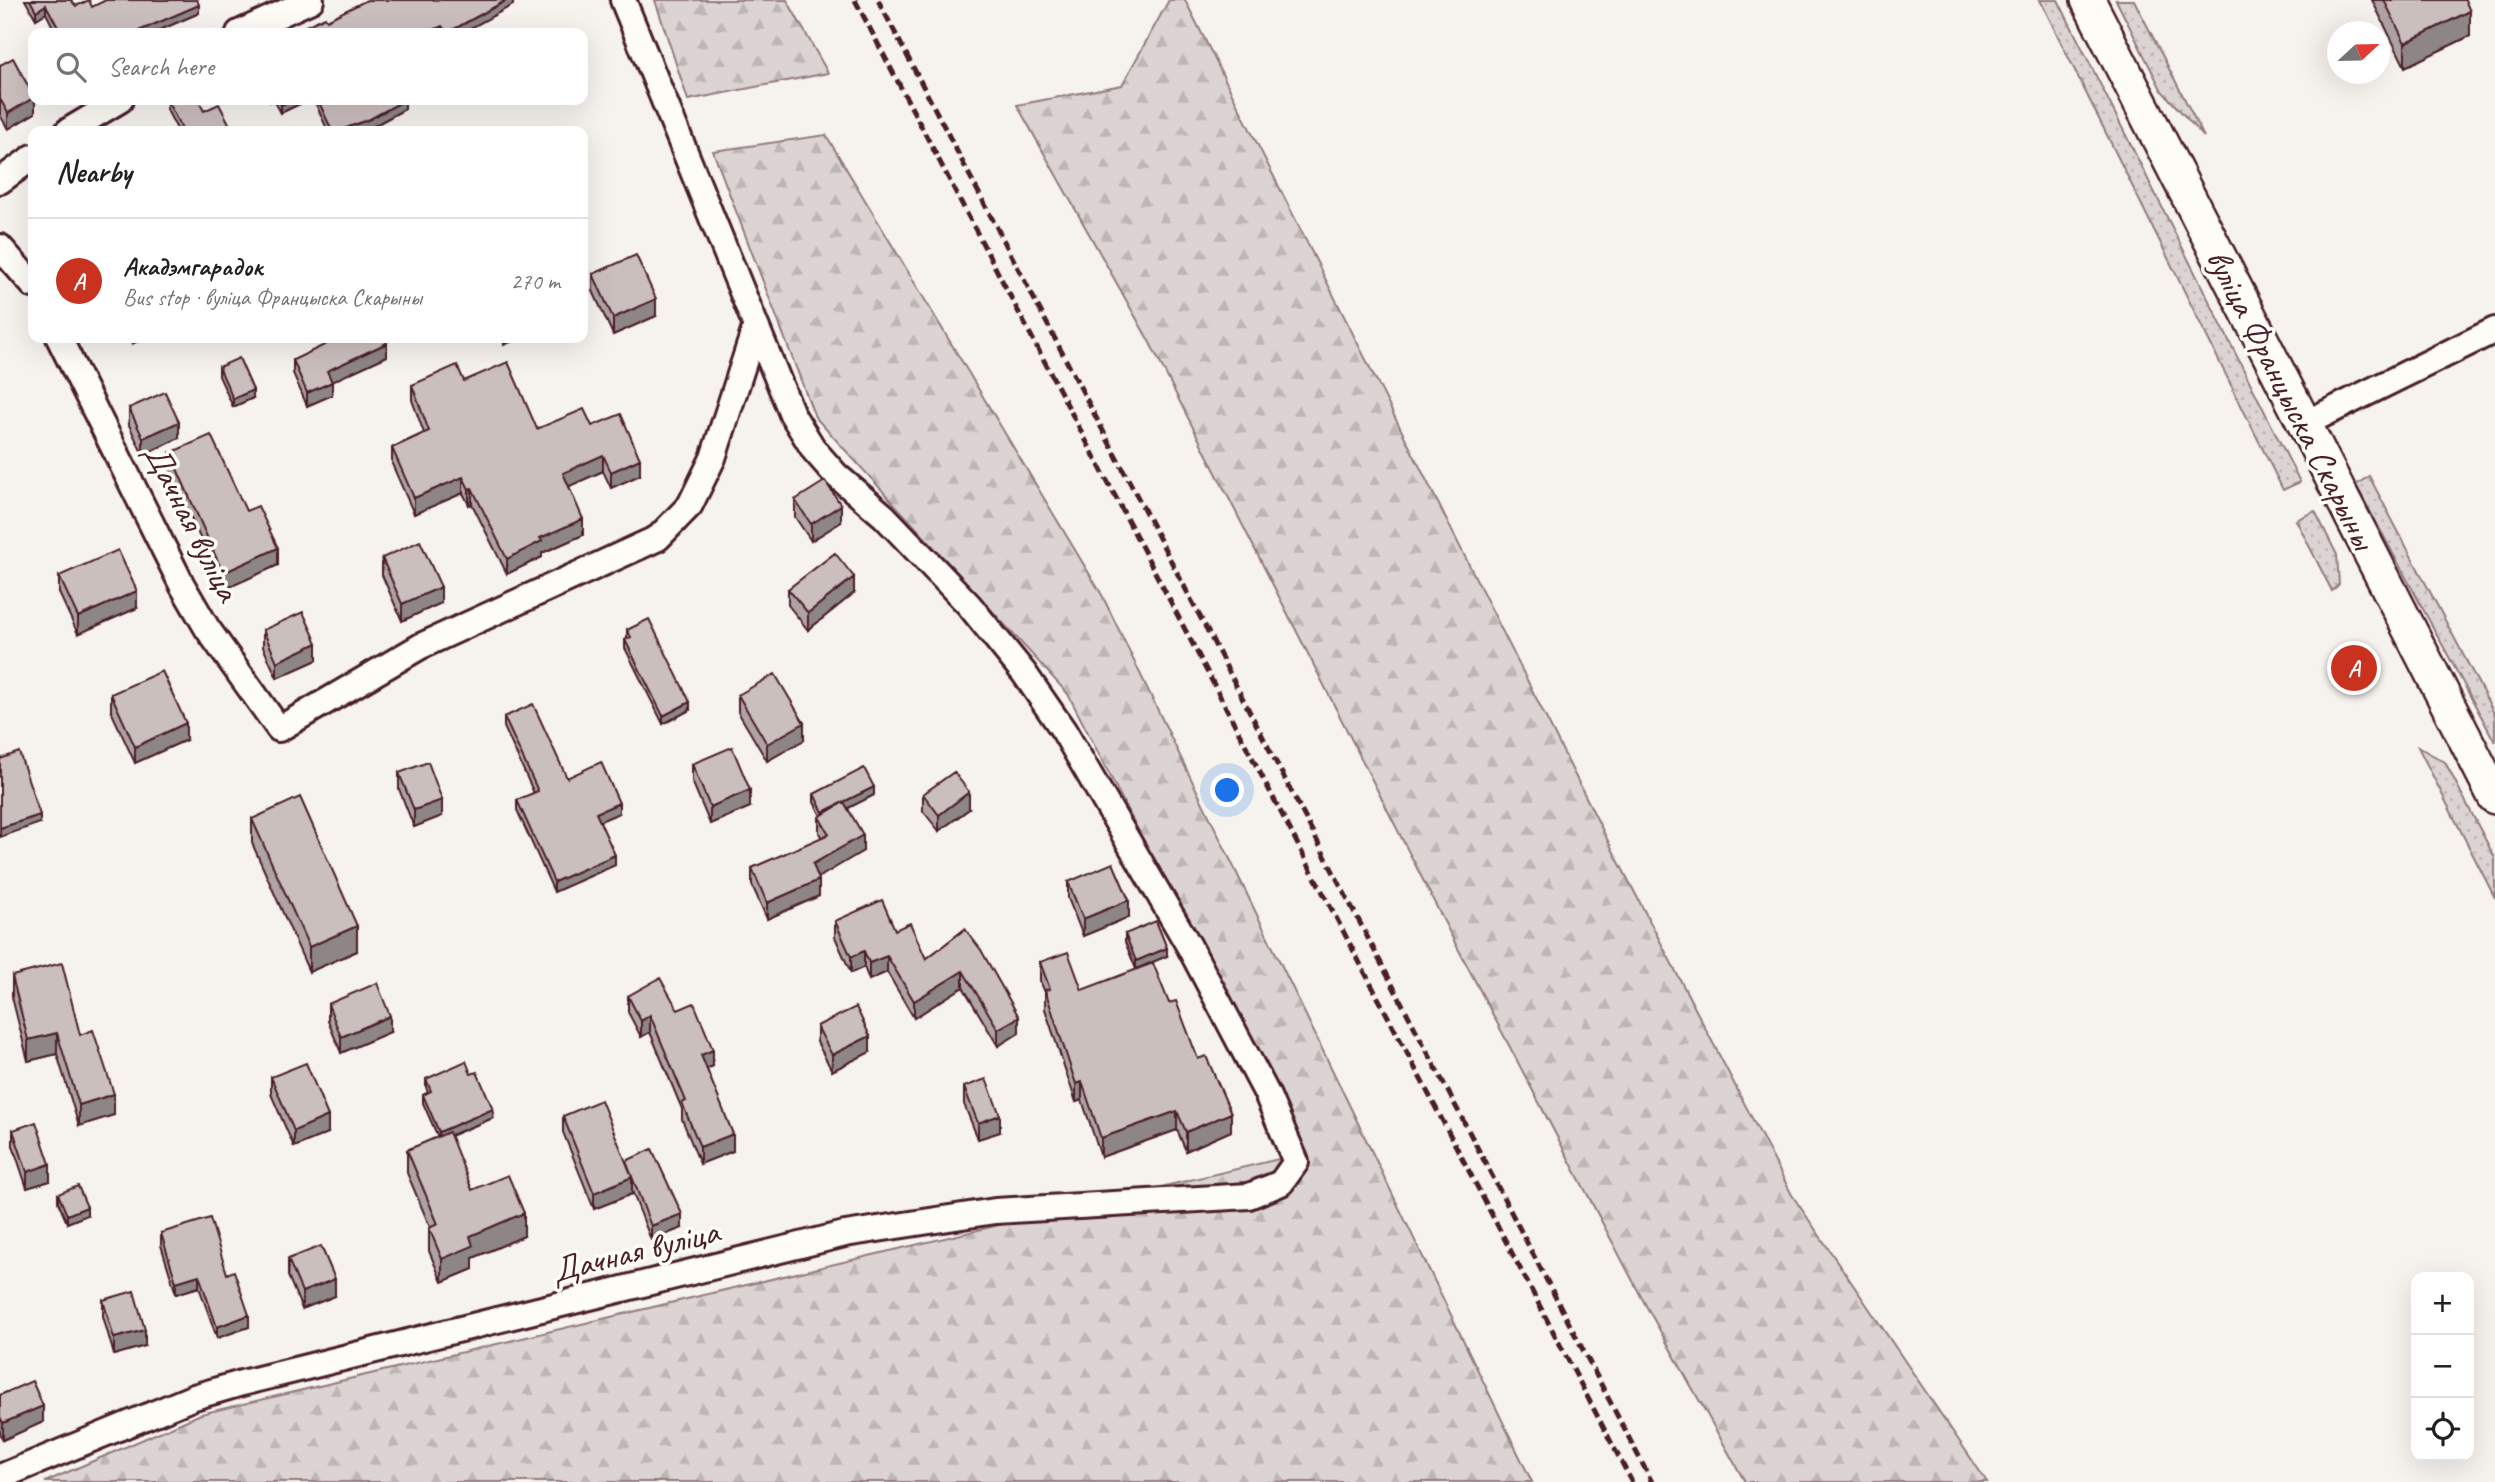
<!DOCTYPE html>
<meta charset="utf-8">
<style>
body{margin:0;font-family:Caveat,sans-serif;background:#f2f2f2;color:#202124}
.controls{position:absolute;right:21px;bottom:21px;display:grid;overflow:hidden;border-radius:14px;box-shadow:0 7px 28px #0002}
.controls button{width:63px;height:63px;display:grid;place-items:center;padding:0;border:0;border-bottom:2px solid #e0e0e0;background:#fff;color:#202124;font:35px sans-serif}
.compass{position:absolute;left:2327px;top:21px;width:63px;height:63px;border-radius:50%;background:#fff;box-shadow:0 7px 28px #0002;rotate:68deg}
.you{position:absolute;left:1228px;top:791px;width:24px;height:24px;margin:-18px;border:5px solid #fff;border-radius:50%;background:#1a73e8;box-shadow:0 0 0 10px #1a73e833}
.badge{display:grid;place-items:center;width:46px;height:46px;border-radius:50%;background:#c8321e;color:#fff;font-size:23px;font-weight:700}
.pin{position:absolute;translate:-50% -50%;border:4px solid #fff;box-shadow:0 2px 7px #0006}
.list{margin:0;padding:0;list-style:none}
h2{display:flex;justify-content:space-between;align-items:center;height:91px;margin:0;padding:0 28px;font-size:30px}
h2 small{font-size:23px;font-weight:400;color:#757577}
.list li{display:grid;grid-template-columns:46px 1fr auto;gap:21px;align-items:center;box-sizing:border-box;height:126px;padding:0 28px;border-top:2px solid #e0e0e0}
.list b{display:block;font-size:26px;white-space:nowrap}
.list p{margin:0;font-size:23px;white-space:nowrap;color:#757577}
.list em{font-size:23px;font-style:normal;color:#757577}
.icon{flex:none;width:38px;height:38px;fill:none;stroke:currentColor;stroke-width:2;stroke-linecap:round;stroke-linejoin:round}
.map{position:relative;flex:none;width:2495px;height:1482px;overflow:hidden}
.search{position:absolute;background:#fff;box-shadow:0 7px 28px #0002;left:28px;top:28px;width:560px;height:77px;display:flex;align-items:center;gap:18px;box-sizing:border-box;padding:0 24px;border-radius:14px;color:#757577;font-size:26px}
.panel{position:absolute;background:#fff;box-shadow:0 7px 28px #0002;left:28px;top:126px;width:560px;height:217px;border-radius:14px}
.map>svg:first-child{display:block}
</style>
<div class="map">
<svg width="2495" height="1482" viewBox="0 0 2495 1482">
<defs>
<pattern id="green-dots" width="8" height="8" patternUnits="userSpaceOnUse" patternTransform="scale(1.75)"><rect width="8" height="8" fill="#dcd4d2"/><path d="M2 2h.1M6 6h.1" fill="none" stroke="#beb6b4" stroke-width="1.8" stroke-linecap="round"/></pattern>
<pattern id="forest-firs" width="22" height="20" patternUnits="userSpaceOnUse" patternTransform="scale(1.75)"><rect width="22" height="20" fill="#dcd4d2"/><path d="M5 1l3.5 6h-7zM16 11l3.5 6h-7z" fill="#beb6b4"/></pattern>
</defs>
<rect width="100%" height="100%" fill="#f6f3ef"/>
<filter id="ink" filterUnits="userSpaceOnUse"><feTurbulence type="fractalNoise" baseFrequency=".0143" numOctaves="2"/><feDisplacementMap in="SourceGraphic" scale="14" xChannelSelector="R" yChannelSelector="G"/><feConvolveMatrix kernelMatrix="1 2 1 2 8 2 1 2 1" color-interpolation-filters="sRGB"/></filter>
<g filter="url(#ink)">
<path fill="url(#green-dots)" stroke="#937a7e" stroke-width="2" d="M 2040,0 L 2058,0 L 2300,482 L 2283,490 Z
M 2116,0 L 2134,0 L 2204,137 L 2162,91 Z
M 2369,476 L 2495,715 L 2495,742 L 2356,485 Z
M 2315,511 L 2337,555 L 2339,584 L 2332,591 L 2296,520 Z
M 2418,747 L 2445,762 L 2495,858 L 2495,898 Z"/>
<path fill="url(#forest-firs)" stroke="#937a7e" stroke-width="2" d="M 655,0 L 787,0 L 828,73 L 688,100 Z
M 1169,0 L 1185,0 L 1608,841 L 1792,1195 L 1987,1482 L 1745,1482 L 1644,1302 L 1453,939 L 1149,341 L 1017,105 L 1122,85 Z
M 826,135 L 1102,595 L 1532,1482 L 45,1482 L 201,1414 L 1304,1153 L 1068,694 L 815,417 L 713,151 Z"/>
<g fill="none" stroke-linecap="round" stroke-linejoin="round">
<defs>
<path id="street" d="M 239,33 L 311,0
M 68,131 L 120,100
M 0,181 L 33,157
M 0,247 L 33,285
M 59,338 L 182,585 L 207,628 L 279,729 L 421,646 L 658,538 L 690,505 L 713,458 L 755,328
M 2304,424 L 2495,330
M 0,1477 L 194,1397 L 242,1383 L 845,1234 L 995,1211 L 1249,1196 L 1281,1183 L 1296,1162 L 1267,1094 L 1189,946 L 1064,731 L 1024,673 L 969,605 L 884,516 L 836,475 L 814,450 L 792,414 L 623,0"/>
<path id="secondary" d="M 2088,0 L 2495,797"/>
</defs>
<use href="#street" stroke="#4a1f2b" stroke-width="30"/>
<use href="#secondary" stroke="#4a1f2b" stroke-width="38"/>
<use href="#street" stroke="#fdfcf7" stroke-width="24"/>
<use href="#secondary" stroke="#fdfcf7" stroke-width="33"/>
<path stroke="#4a1f2b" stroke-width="5" stroke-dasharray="10 5" stroke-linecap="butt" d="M 855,0 L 1632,1482
M 878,0 L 1652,1482"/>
</g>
<path fill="#afa4a3" stroke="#4a1f2b" stroke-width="2" d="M 25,0 L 71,0 L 76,6 L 199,13 L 153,33 L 56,33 L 46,13 L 36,19 Z
M 2372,0 L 2465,0 L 2470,36 L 2405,67 Z
M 0,65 L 35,100 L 35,113 L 8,129 L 0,115 Z
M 269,100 L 308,100 L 281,113 L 274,100 L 270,102 Z
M 314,100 L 404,100 L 405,109 L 370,128 L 360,131 L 328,131 Z
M 167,101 L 204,111 L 233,131 L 178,131 L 167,110 Z
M 593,274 L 656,316 L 613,335 L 593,291 Z
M 387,356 L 332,381 L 332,395 L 307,406 L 293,373 L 293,360 Z
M 219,367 L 253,398 L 233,407 L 219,376 Z
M 464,381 L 537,429 L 592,426 L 640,475 L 611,488 L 603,471 L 569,486 L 583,535 L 542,553 L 542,557 L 507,574 L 472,504 L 469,505 L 463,493 L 414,514 L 392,464 L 392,448 L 424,433 L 412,400 L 412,385 Z
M 129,408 L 179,438 L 143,455 L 129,425 Z
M 170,453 L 246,511 L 278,565 L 223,590 L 170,470 Z
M 795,500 L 841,522 L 811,541 L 795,517 Z
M 382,558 L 441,603 L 402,621 L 382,575 Z
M 59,576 L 137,608 L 78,634 L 59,593 Z
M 788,589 L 854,593 L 808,630 L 788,605 Z
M 263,630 L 317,660 L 277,678 L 263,647 Z
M 627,630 L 690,710 L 663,724 L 625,648 L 625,640 L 627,639 Z
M 111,694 L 186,740 L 135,763 L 111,711 Z
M 738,695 L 804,740 L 767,761 L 738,712 Z
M 504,717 L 567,778 L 619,813 L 599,821 L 615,865 L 554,892 L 517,810 L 517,800 L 534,793 L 504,727 Z
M 692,764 L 750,807 L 710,824 L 692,781 Z
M 399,773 L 442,816 L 414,827 L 399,789 Z
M 814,794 L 874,795 L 848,808 L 863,851 L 818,877 L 819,896 L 767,919 L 752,885 L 752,868 L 822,838 L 819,833 L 819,817 L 821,816 L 814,802 Z
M 923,794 L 969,809 L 939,831 L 923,811 Z
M 252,819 L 357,951 L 309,972 L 252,843 Z
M 1068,882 L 1129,917 L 1083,936 L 1068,898 Z
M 835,921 L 895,930 L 926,959 L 965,929 L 1019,1033 L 998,1046 L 963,987 L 914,1018 L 887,972 L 869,980 L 864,967 L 851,973 L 835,937 Z
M 1125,934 L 1167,956 L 1136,969 L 1125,942 Z
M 1040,962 L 1082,990 L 1169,1003 L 1198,1059 L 1231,1131 L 1186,1151 L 1177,1130 L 1101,1157 L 1082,1100 L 1076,1102 L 1045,1009 L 1045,992 L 1040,981 Z
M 12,976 L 80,1035 L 114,1115 L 79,1126 L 57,1054 L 28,1061 L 12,997 Z
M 628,996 L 678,1010 L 713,1066 L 707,1069 L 733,1151 L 700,1164 L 682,1119 L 682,1109 L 650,1032 L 641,1037 L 628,1012 Z
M 328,1004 L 390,1032 L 341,1053 L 328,1021 Z
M 817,1026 L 870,1052 L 832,1071 L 817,1042 Z
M 471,1074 L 493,1118 L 450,1136 L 472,1190 L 524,1236 L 473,1258 L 473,1269 L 442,1282 L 429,1251 L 429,1228 L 430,1227 L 407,1173 L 407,1150 L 438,1137 L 423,1103 L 423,1095 L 428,1093 L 426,1087 L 426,1079 Z
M 271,1077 L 328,1133 L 294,1147 L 271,1094 Z
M 964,1087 L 1000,1132 L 978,1139 L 964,1104 Z
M 563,1116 L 626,1162 L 682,1228 L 651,1240 L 632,1191 L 632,1194 L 594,1209 L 563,1132 Z
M 13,1130 L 50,1181 L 27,1188 L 13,1146 Z
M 58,1194 L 87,1215 L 67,1223 L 58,1202 Z
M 161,1233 L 227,1274 L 249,1327 L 217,1338 L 199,1287 L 176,1294 L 161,1245 Z
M 288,1259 L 335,1296 L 302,1309 L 288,1276 Z
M 103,1300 L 145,1346 L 114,1355 L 103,1316 Z
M 0,1395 L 43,1422 L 3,1440 L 0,1434 Z"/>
<path fill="#8e8685" stroke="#4a1f2b" stroke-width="2" d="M 507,0 L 513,0 L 513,5 L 462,33 L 447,33 Z
M 46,5 L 46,13 L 36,19 L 36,11 Z
M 199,5 L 199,13 L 153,33 L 134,33 Z
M 2470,11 L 2470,36 L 2405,67 L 2405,43 Z
M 442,26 L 442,33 L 427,33 Z
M 33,98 L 33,100 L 35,100 L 35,113 L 8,129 L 8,113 Z
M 291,100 L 308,100 L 281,113 L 281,105 Z
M 405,100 L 405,109 L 370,128 L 360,131 L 338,131 Z
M 656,299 L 656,316 L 613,335 L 613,318 Z
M 132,338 L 145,338 L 132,344 Z
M 504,338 L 520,338 L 504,345 Z
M 387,343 L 387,356 L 327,384 L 327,371 Z
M 332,382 L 332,395 L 307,406 L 307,393 Z
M 253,390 L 253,398 L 233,407 L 233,399 Z
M 179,422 L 179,438 L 143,455 L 143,438 Z
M 603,455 L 603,471 L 563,489 L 563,473 Z
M 640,459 L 640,475 L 611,488 L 611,472 Z
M 463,477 L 463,493 L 414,514 L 414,498 Z
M 472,488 L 472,504 L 469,505 L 469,489 Z
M 841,505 L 841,522 L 811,541 L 811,524 Z
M 583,519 L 583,535 L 542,553 L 542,557 L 507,574 L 507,559 L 540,538 Z
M 278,548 L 278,565 L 223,590 L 223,573 Z
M 854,577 L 854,593 L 808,630 L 808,613 Z
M 441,587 L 441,603 L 402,621 L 402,604 Z
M 137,591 L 137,608 L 78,634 L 78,617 Z
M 317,643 L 317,660 L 277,678 L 277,662 Z
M 690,702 L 690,710 L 663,724 L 663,716 Z
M 186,723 L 186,740 L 135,763 L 135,747 Z
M 804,723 L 804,740 L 767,761 L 767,744 Z
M 874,787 L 874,795 L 823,821 L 823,812 Z
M 750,790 L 750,807 L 710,824 L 710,807 Z
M 969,792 L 969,809 L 939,831 L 939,815 Z
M 442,800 L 442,816 L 414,827 L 414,810 Z
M 619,803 L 619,813 L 596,823 L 596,813 Z
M 40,815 L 40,823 L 0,837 L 0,828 Z
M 863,835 L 863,851 L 813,881 L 813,864 Z
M 615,855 L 615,865 L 554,892 L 554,882 Z
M 819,880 L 819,896 L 767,919 L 767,903 Z
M 1129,900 L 1129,917 L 1083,936 L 1083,919 Z
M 357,926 L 357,951 L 309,972 L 309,947 Z
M 1167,948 L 1167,956 L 1136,969 L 1136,961 Z
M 864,951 L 864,967 L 851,973 L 851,957 Z
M 887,956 L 887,972 L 869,980 L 869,963 Z
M 963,971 L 963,987 L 914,1018 L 914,1001 Z
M 650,1015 L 650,1032 L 641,1037 L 641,1021 Z
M 390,1016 L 390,1032 L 341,1053 L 341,1037 Z
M 1019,1017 L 1019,1033 L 998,1046 L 998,1029 Z
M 57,1033 L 57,1054 L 28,1061 L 28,1040 Z
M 870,1036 L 870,1052 L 832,1071 L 832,1055 Z
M 713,1050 L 713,1066 L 701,1071 L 701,1055 Z
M 1082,1082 L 1082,1100 L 1076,1102 L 1076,1084 Z
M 114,1094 L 114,1115 L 79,1126 L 79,1105 Z
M 493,1109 L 493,1118 L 439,1140 L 439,1132 Z
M 1177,1111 L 1177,1130 L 1101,1157 L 1101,1138 Z
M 1231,1113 L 1231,1131 L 1186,1151 L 1186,1132 Z
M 1000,1115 L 1000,1132 L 978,1139 L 978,1123 Z
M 328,1116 L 328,1133 L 294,1147 L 294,1131 Z
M 733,1134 L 733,1151 L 700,1164 L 700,1147 Z
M 50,1164 L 50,1181 L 27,1188 L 27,1172 Z
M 632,1177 L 632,1194 L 594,1209 L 594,1193 Z
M 87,1207 L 87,1215 L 67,1223 L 67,1215 Z
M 524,1213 L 524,1236 L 473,1258 L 473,1269 L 442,1282 L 442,1259 L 470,1236 Z
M 682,1214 L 682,1228 L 651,1240 L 651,1226 Z
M 199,1275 L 199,1287 L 176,1294 L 176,1282 Z
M 335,1279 L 335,1296 L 302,1309 L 302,1292 Z
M 249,1315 L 249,1327 L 217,1338 L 217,1327 Z
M 145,1330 L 145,1346 L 114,1355 L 114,1338 Z
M 43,1406 L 43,1422 L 3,1440 L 3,1423 Z"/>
<path fill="#cbbfbe" stroke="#4a1f2b" stroke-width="2" d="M 30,0 L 71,0 L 76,6 L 89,0 L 92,7 L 106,0 L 197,0 L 199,5 L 134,33 L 61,33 L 46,5 L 36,11 Z
M 367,0 L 507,0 L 447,33 L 442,26 L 427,33 L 291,33 L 325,17 L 327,20 Z
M 2384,0 L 2465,0 L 2470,11 L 2405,43 Z
M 13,58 L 33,95 L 33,98 L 8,113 L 0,99 L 0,65 Z
M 171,100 L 198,100 L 204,111 L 219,104 L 233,131 L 183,131 L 167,101 Z
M 278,100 L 291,100 L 281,105 Z
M 318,100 L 405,100 L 370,119 L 338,131 L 332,131 Z
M 636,255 L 656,299 L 613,318 L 593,274 Z
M 339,338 L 385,338 L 387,343 L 327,371 L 332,382 L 307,393 L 293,360 Z
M 239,358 L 253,390 L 233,399 L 219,367 Z
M 508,362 L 537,429 L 584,409 L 592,426 L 621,414 L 640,459 L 611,472 L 603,455 L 563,473 L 583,519 L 540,538 L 542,541 L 507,559 L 472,488 L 469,489 L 463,477 L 414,498 L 392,448 L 429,431 L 412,385 L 457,365 L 464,381 Z
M 165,392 L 179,422 L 143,438 L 129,408 Z
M 211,435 L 246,511 L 258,506 L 278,548 L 223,573 L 170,453 Z
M 825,481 L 841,505 L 811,524 L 795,500 Z
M 420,541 L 441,587 L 402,604 L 382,558 Z
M 118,550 L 137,591 L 78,617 L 59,576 Z
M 835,553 L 854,577 L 808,613 L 788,589 Z
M 303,612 L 317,643 L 277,662 L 263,630 Z
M 649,619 L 690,702 L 663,716 L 625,640 L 631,637 L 627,630 Z
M 162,671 L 186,723 L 135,747 L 111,694 Z
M 775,674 L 804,723 L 767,744 L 738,695 Z
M 533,704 L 567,778 L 601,762 L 619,803 L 596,813 L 615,855 L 554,882 L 517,800 L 538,791 L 504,717 Z
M 732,747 L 750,790 L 710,807 L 692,764 Z
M 19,752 L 40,815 L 0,828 L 0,759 Z
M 428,762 L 442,800 L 414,810 L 399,773 Z
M 864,768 L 874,787 L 823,812 L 814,794 Z
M 954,772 L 969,792 L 939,815 L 923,794 Z
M 300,797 L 357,926 L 309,947 L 252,819 Z
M 844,802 L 863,835 L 813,864 L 819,880 L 767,903 L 752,868 L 829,834 L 819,817 Z
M 1113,863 L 1129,900 L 1083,919 L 1068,882 Z
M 882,900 L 895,930 L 910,923 L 926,959 L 965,929 L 981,950 L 1019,1017 L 998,1029 L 963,971 L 914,1001 L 887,956 L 869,963 L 864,951 L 851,957 L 835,921 Z
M 1156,921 L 1167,948 L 1136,961 L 1125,934 Z
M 1068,952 L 1082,990 L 1153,963 L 1169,1003 L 1176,1001 L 1198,1059 L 1206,1056 L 1231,1113 L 1186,1132 L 1177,1111 L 1101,1138 L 1082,1082 L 1076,1084 L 1045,990 L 1050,989 L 1040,962 Z
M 62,963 L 80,1035 L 93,1030 L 114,1094 L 79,1105 L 57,1033 L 28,1040 L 12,976 Z
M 660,978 L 678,1010 L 694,1003 L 713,1050 L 701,1055 L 733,1134 L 700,1147 L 682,1103 L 686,1101 L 650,1015 L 641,1021 L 628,996 Z
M 377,983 L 390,1016 L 341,1037 L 328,1004 Z
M 856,1007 L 870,1036 L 832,1055 L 817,1026 Z
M 466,1061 L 471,1074 L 477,1072 L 493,1109 L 439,1132 L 423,1095 L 431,1091 L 426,1079 Z
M 306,1063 L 328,1116 L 294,1131 L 271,1077 Z
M 986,1079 L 1000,1115 L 978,1123 L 964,1087 Z
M 601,1100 L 632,1177 L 594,1193 L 563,1116 Z
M 36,1122 L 50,1164 L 27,1172 L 13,1130 Z
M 449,1132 L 472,1190 L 508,1175 L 524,1213 L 470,1236 L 473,1246 L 442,1259 L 429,1228 L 438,1224 L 407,1150 Z
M 652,1149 L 682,1214 L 651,1226 L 626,1161 Z
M 78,1186 L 87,1207 L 67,1215 L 58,1194 Z
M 210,1218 L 227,1274 L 234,1271 L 249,1315 L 217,1327 L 199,1275 L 176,1282 L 161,1233 Z
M 321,1246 L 335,1279 L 302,1292 L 288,1259 Z
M 134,1291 L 145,1330 L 114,1338 L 103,1300 Z
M 32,1381 L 43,1406 L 3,1423 L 0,1417 L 0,1395 Z"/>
</g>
<g text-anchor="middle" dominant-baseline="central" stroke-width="7" stroke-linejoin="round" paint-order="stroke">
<g font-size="35" fill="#4a1f2b" stroke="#fdfcf7">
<text transform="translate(2291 399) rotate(63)">вуліца Францыска Скарыны</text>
<text transform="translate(192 522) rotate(63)">Дачная вуліца</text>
<text transform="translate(635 1251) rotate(-14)">Дачная вуліца</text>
</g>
</g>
</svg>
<div class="controls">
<button>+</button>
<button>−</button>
<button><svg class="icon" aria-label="locate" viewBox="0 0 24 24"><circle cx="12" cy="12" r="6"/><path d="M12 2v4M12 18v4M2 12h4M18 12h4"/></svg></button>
</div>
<svg class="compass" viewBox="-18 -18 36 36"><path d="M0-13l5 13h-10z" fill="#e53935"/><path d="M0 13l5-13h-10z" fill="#757577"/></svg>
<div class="you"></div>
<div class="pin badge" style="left:2354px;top:668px">A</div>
<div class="search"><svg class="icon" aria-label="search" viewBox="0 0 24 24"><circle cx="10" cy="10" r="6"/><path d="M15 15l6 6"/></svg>Search here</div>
<section class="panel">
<h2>Nearby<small></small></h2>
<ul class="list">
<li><span class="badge">A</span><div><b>Акадэмгарадок</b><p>Bus stop · вуліца Францыска Скарыны</p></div><em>270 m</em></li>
</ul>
</section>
</div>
